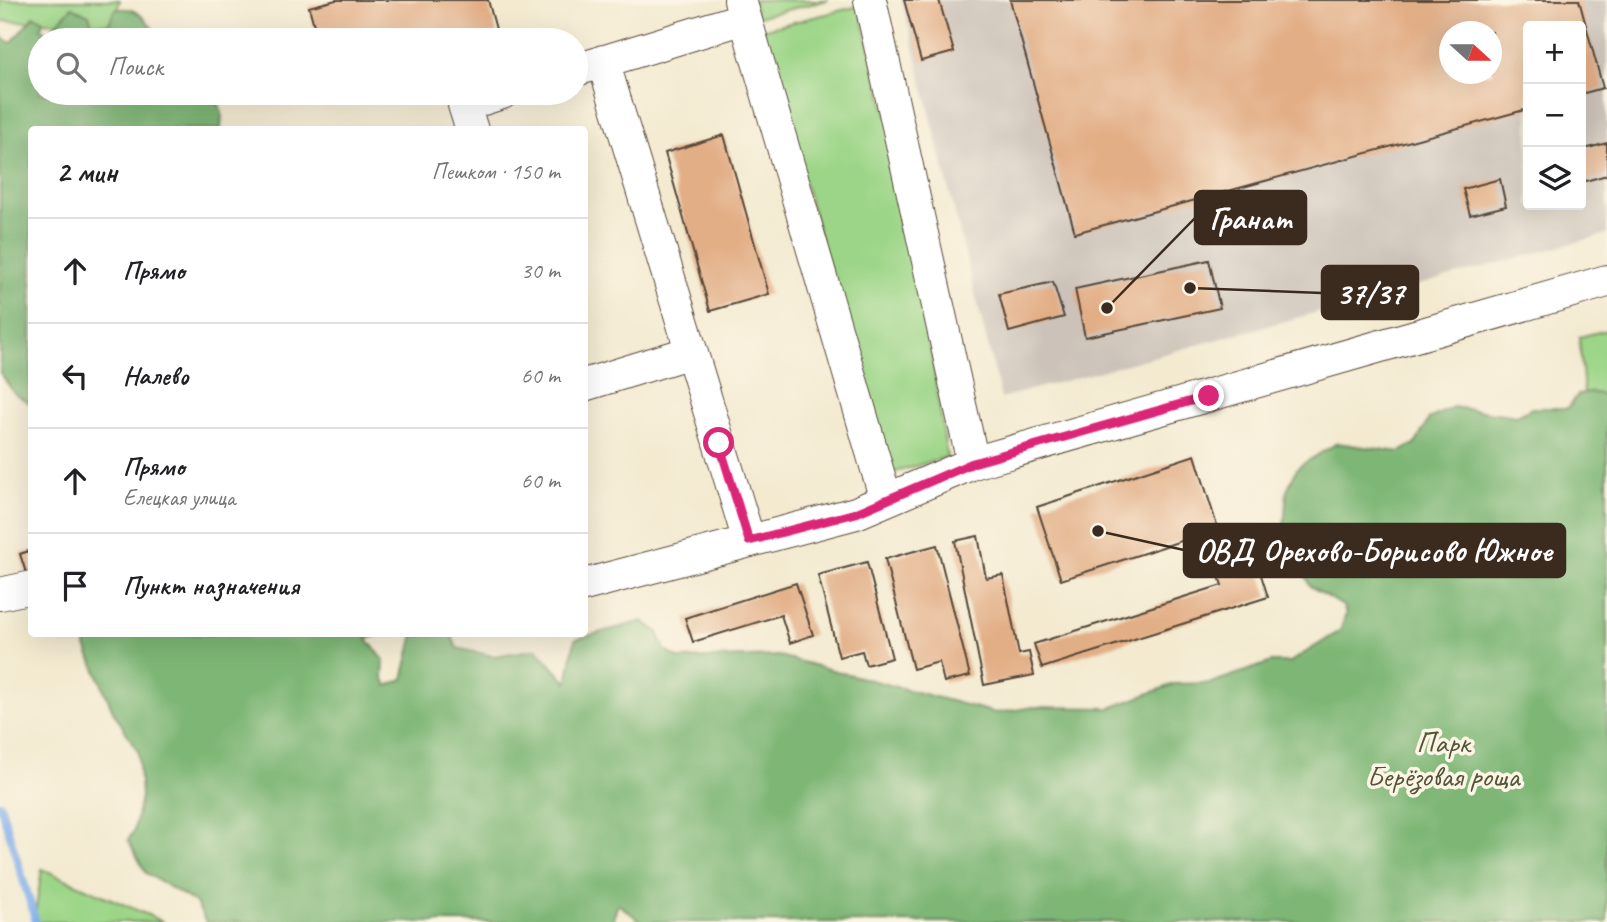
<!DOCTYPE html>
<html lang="ru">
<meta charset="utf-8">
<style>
body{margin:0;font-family:Caveat,sans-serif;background:#f6f6f6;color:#202124}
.controls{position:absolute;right:21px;top:21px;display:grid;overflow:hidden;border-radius:7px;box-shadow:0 7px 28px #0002}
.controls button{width:63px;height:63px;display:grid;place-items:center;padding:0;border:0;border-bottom:2px solid #e0e0e0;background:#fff;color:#202124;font:35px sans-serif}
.compass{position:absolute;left:1439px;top:21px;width:63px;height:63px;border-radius:50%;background:#fff;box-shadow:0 7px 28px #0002;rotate:111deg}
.stop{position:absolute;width:21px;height:21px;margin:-16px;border:5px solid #db2777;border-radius:50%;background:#fff}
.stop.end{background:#db2777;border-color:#fff;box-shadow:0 2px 7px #0008}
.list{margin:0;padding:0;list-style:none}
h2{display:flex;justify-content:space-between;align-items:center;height:91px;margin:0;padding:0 28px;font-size:30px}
h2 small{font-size:23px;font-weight:400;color:#757577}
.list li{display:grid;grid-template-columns:46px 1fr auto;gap:21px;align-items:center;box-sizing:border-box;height:105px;padding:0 28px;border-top:2px solid #e0e0e0}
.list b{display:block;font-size:26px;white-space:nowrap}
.list p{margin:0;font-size:23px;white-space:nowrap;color:#757577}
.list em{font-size:23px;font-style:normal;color:#757577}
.icon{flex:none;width:38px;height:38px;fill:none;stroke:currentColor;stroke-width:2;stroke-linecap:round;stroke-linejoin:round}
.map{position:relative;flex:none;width:1607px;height:922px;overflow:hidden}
.search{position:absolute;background:#fff;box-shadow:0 7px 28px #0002;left:28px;top:28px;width:560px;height:77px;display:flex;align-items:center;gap:18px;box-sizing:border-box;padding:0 24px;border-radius:38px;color:#757577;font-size:26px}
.panel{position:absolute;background:#fff;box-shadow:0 7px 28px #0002;left:28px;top:126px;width:560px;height:511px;border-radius:7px}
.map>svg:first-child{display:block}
</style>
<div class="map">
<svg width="1607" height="922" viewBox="0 0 1607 922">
<rect width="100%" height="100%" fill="#fcf5e5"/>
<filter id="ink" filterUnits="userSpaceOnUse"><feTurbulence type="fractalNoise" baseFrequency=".0143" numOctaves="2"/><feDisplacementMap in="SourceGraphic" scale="14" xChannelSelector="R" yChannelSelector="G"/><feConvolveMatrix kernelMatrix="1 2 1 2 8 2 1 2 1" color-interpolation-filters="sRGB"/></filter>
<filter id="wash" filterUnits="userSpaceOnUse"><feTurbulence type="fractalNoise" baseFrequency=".00686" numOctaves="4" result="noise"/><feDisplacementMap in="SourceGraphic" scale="28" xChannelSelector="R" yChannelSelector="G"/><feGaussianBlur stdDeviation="1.57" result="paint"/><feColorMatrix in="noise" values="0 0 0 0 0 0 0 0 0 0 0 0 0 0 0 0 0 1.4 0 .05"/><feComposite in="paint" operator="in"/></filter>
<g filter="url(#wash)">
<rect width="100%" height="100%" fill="#f3ead0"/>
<path fill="#ccc2b9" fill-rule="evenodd" d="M 902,0 L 1607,0 L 1607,234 L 1001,398 ZM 1528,26 L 1581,26 L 1581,205 L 1528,205 ZM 1450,32 L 1492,32 L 1492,74 L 1450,74 Z"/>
<path fill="#9cd587" stroke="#6c8052" stroke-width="2" d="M 0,0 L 120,0 L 112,24 L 0,21 Z
M 753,0 L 828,0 L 757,17 Z
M 859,6 L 906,188 L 947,457 L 888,474 L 761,30 Z
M 1607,330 L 1607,411 L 1587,426 L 1579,337 Z
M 42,869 L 164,922 L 34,922 Z"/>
<path fill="#7db674" stroke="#5c7049" stroke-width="2" d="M 72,7 L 89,15 L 95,32 L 104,34 L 115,10 C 137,4 147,21 159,37 L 158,40 L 40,40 L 40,93 L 215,93 L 222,113 L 221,129 L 32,130 L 31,404 L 15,394 L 0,373 L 0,37 L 11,43 L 34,16 L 43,20 L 41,29 L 48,33 Z
M 1589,392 L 1607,395 L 1607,922 L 642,922 L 618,904 L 612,922 L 206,922 L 196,903 L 146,873 L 128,840 L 134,831 L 141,796 L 138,751 L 113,711 L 85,644 L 89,634 L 381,634 L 367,639 L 384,660 L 383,678 L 388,686 L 403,679 L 414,634 L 451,634 L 457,648 L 493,656 L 537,649 L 567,683 L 575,639 L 643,621 L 658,632 L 665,650 L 680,659 L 779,656 L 996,713 L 1034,707 L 1110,708 L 1174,684 L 1211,683 L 1272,662 L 1290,662 L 1340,631 L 1346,614 L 1343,606 L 1310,586 L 1284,527 L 1287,490 L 1298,467 L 1337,443 L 1400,452 L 1416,443 L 1429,419 L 1453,407 L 1517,416 L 1532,408 L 1568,408 L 1579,394 Z"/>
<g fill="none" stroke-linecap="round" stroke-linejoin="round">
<path stroke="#7faeea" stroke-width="8" d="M 0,804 L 36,922"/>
</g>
<g id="blocks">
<path fill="#e2ae86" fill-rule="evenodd" d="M 336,0 L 488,0 L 497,33 L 468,40 L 318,40 L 309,7 Z
M 904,0 L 939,0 L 954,52 L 921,61 Z
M 1010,0 L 1579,0 L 1603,88 L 1581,94 L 1581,26 L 1528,26 L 1528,109 L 1075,233 ZM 1450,32 L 1492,32 L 1492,74 L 1450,74 Z
M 724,135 L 769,294 L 710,311 L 665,153 Z
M 1607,143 L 1607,175 L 1582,182 L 1581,150 Z
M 1500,179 L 1506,206 L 1470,215 L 1463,189 Z
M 1209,260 L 1220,308 L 1085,337 L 1075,289 Z
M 1053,282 L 1064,317 L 1009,332 L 999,294 Z
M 1195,455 L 1218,529 L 1061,580 L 1037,507 Z
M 978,536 L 986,578 L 1003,575 L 1019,654 L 1029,652 L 1034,675 L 984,685 L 955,541 Z
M 937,545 L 970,676 L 944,682 L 939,662 L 913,669 L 885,559 Z
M 32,550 L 32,578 L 28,579 L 20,554 Z
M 1255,556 L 1268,597 L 1042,668 L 1034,644 L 1222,585 L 1216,568 Z
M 867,562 L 892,658 L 866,665 L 862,651 L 839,657 L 818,575 Z
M 796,583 L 813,635 L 790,643 L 781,615 L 693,642 L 685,618 Z"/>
</g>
</g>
<g filter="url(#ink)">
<use href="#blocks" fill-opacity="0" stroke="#574739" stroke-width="2"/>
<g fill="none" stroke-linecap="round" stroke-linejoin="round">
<defs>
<path id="minor" d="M 740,0 L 886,500
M 870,0 L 973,463
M 603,61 L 749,541
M 576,70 L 745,18
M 472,130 L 464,105 L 502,93
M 584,385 L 691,352
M 584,585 L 856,513 L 973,463 L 1607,281
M 0,594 L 32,587"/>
</defs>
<use href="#minor" stroke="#574739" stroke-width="34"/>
<use href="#minor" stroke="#fff" stroke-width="32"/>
</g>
</g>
<g fill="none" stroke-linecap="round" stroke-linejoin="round" filter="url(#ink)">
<path stroke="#db2777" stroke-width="9" d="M 719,443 L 749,541 L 856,513 L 973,463 L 1209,396"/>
</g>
<g text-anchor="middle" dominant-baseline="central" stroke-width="7" stroke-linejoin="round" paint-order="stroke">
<g font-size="30" fill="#535538" stroke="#fcf5e5">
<text x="1443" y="742">Парк<tspan x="1443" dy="34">Берёзовая роща</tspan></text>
</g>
</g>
<path fill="none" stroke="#3b2a1e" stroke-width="2.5" d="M1107 308L1195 218M1190 288L1322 293M1098 531L1184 550"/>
<g fill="#3b2a1e" stroke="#fcf5e5" stroke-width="2.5">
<circle cx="1107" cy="308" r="7"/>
<circle cx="1190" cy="288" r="7"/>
<circle cx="1098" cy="531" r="7"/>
</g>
<g fill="#3b2a1e" stroke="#3b2a1e" stroke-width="2.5">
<rect x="1195" y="191" width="111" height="53" rx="7"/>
<rect x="1322" y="266" width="96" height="53" rx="7"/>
<rect x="1184" y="524" width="381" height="53" rx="7"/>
</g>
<g font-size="32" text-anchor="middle" font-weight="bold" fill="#fff">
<text x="1251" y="229">Гранат</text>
<text x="1370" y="304">37/37</text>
<text x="1374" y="561">ОВД Орехово-Борисово Южное</text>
</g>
</svg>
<div class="controls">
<button>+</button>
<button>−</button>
<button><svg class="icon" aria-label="layers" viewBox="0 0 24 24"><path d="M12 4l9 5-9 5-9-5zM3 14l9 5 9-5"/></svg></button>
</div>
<svg class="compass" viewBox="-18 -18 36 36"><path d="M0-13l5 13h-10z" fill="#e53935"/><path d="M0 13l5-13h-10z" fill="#757577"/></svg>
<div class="stop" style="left:719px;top:443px"></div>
<div class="stop end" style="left:1209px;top:396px"></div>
<div class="search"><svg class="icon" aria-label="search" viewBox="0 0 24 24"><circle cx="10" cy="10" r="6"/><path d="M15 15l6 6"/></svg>Поиск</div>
<section class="panel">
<h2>2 мин<small>Пешком · 150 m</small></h2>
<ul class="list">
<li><svg class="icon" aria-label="ahead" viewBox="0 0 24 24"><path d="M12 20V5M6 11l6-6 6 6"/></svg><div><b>Прямо</b></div><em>30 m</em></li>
<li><svg class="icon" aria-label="left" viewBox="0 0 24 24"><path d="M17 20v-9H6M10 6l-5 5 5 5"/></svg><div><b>Налево</b></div><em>60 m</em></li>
<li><svg class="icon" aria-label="ahead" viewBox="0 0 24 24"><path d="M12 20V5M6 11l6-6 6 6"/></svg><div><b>Прямо</b><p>Елецкая улица</p></div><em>60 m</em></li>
<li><svg class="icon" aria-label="arrive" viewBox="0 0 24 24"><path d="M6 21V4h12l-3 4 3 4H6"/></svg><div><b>Пункт назначения</b></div></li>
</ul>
</section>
</div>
